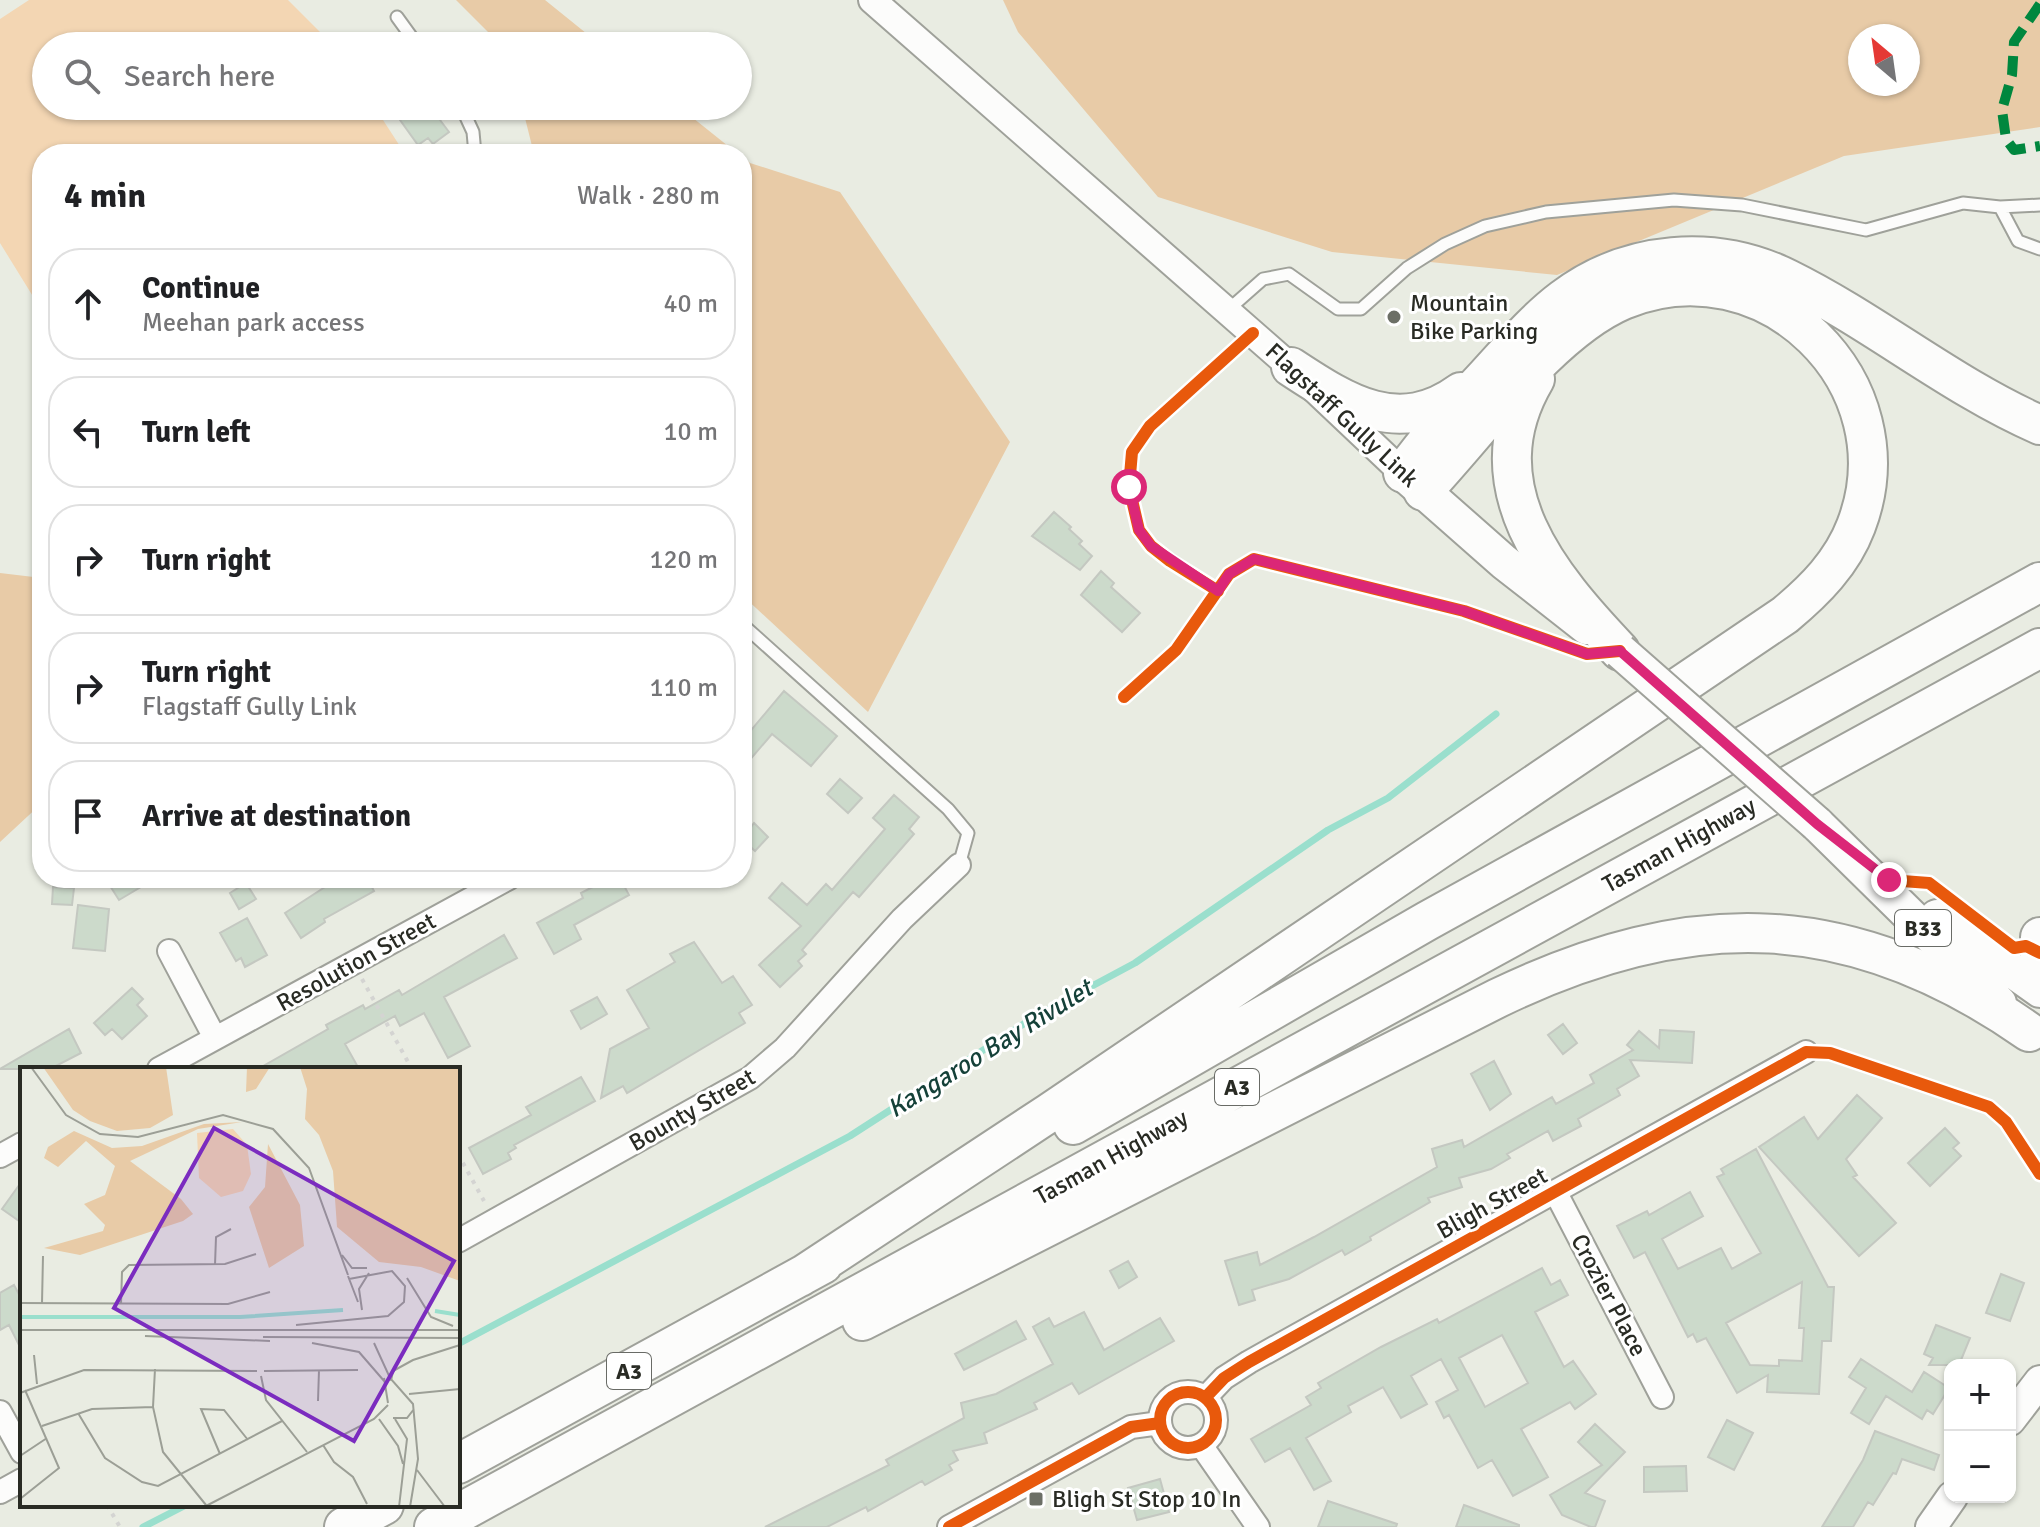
<!DOCTYPE html>
<meta charset="utf-8">
<style>
body{margin:0;font-family:Signika,sans-serif;background:#f2f2f2;color:#202124}
.controls{position:absolute;right:24px;bottom:24px;display:grid;overflow:hidden;border-radius:16px;box-shadow:0 2px 6px #0004}
.controls button{width:72px;height:72px;display:grid;place-items:center;padding:0;border:0;border-bottom:2px solid #e0e0e0;background:#fff;color:#202124;font:40px sans-serif}
.compass{position:absolute;left:1848px;top:24px;width:72px;height:72px;border-radius:50%;background:#fff;box-shadow:0 2px 6px #0004;rotate:331deg}
.stop{position:absolute;width:24px;height:24px;margin:-18px;border:6px solid #db2777;border-radius:50%;background:#fff}
.stop.end{background:#db2777;border-color:#fff;box-shadow:0 2px 8px #0008}
.list{margin:0;padding:0;list-style:none}
h2{display:flex;justify-content:space-between;align-items:center;height:104px;margin:0;padding:0 32px;font-size:34px}
h2 small{font-size:26px;font-weight:400;color:#757577}
.list li{display:grid;grid-template-columns:52px 1fr auto;gap:24px;align-items:center;box-sizing:border-box;height:112px;margin:0 16px 16px;padding:0 16px;border:2px solid #e0e0e0;border-radius:32px}
.list b{display:block;font-size:30px;white-space:nowrap}
.list p{margin:0;font-size:26px;white-space:nowrap;color:#757577}
.list em{font-size:26px;font-style:normal;color:#757577}
.icon{flex:none;width:44px;height:44px;fill:none;stroke:currentColor;stroke-width:2;stroke-linecap:round;stroke-linejoin:round}
.map{position:relative;flex:none;width:2040px;height:1527px;overflow:hidden}
.search{position:absolute;background:#fff;box-shadow:0 2px 6px #0004;left:32px;top:32px;width:720px;height:88px;display:flex;align-items:center;gap:20px;box-sizing:border-box;padding:0 28px;border-radius:44px;color:#757577;font-size:30px}
.panel{position:absolute;background:#fff;box-shadow:0 2px 6px #0004;left:32px;top:144px;width:720px;height:744px;border-radius:32px}
.map>svg:first-child{display:block}
</style>
<div class="map">
<svg width="2040" height="1527" viewBox="0 0 2040 1527">
<rect width="100%" height="100%" fill="#e9ece2"/>
<path fill="#f3d6b3" d="M 29,0 L 288,0 L 334,46 L 46,46 L 46,106 L 374,106 L 405,154 L 42,154 L 42,311 L 0,243 L 0,19 Z"/>
<path fill="#e8cba7" fill-rule="evenodd" d="M 456,0 L 545,0 L 602,46 L 502,46 Z
M 1003,0 L 2040,0 L 2040,127 L 1844,156 L 1557,275 L 1332,252 L 1158,197 L 1018,32 ZM 1860,36 L 1908,36 L 1908,84 L 1860,84 Z
M 522,106 L 678,106 L 738,154 L 534,154 Z
M 742,157 L 750,163 L 840,192 L 1010,442 L 868,712 L 742,595 Z
M 0,573 L 42,578 L 42,803 L 0,842 Z"/>
<g fill="none" stroke-linecap="round" stroke-linejoin="round">
<path stroke="#9adfcd" stroke-width="7" d="M 458,1344 L 850,1136 L 1036,1016 L 1135,963 L 1328,830 L 1388,798 L 1496,714
M 143,1527 L 186,1505"/>
</g>
<path fill="#ccdacb" stroke="#c4c8c1" stroke-width="2" fill-rule="evenodd" d="M 390,106 L 453,106 L 454,110 L 440,120 L 449,132 L 433,144 L 428,138 L 418,145 Z
M 1054,512 L 1071,527 L 1069,529 L 1082,541 L 1079,544 L 1092,556 L 1080,570 L 1032,536 Z
M 1101,571 L 1114,583 L 1111,587 L 1140,613 L 1122,632 L 1081,595 Z
M 784,691 L 837,736 L 811,766 L 772,734 L 742,769 L 742,741 Z
M 840,779 L 862,798 L 848,813 L 827,794 Z
M 894,795 L 919,817 L 909,829 L 914,834 L 859,897 L 853,892 L 802,950 L 806,954 L 798,961 L 802,966 L 780,987 L 759,965 L 801,926 L 769,898 L 782,883 L 807,905 L 826,884 L 832,890 L 885,829 L 873,818 Z
M 754,823 L 768,837 L 755,851 L 742,839 Z
M 105,878 L 156,878 L 119,900 Z
M 339,878 L 367,878 L 374,891 L 324,919 L 325,922 L 301,938 L 285,913 Z
M 610,878 L 620,878 L 629,895 L 574,925 L 581,939 L 554,954 L 537,923 L 583,898 L 581,893 Z
M 246,883 L 256,899 L 239,909 L 230,893 Z
M 53,887 L 74,888 L 72,905 L 52,904 Z
M 78,905 L 109,909 L 105,951 L 73,948 Z
M 247,918 L 267,955 L 245,967 L 241,958 L 236,961 L 220,933 Z
M 504,935 L 517,958 L 444,997 L 470,1046 L 448,1058 L 424,1013 L 400,1026 L 395,1016 L 345,1044 L 359,1069 L 258,1069 L 328,1029 L 326,1025 L 363,1005 L 365,1009 L 399,990 L 402,995 Z
M 694,942 L 722,983 L 733,976 L 752,1005 L 739,1013 L 745,1023 L 627,1093 L 623,1086 L 601,1098 L 610,1049 L 649,1028 L 627,990 L 675,962 L 670,954 Z
M 132,988 L 143,999 L 137,1005 L 147,1016 L 122,1039 L 112,1029 L 105,1035 L 94,1023 Z
M 597,997 L 607,1014 L 581,1029 L 571,1011 Z
M 1563,1024 L 1577,1043 L 1563,1054 L 1548,1035 Z
M 69,1029 L 81,1053 L 50,1069 L 0,1069 Z
M 1660,1030 L 1694,1032 L 1692,1063 L 1630,1060 L 1639,1076 L 1617,1089 L 1620,1095 L 1578,1119 L 1581,1126 L 1553,1141 L 1548,1131 L 1507,1154 L 1510,1158 L 1491,1169 L 1459,1178 L 1462,1187 L 1428,1198 L 1430,1202 L 1370,1237 L 1371,1240 L 1345,1255 L 1342,1250 L 1289,1279 L 1252,1290 L 1255,1300 L 1239,1305 L 1225,1261 L 1257,1252 L 1260,1265 L 1314,1237 L 1437,1167 L 1432,1149 L 1462,1140 L 1464,1147 L 1552,1097 L 1556,1104 L 1594,1083 L 1590,1075 L 1633,1050 L 1627,1045 L 1639,1031 L 1659,1048 Z
M 1494,1061 L 1511,1094 L 1490,1110 L 1471,1074 Z
M 581,1077 L 595,1101 L 514,1145 L 516,1148 L 508,1153 L 511,1159 L 483,1174 L 469,1148 L 531,1115 L 526,1107 Z
M 1857,1095 L 1882,1118 L 1846,1159 L 1857,1175 L 1853,1177 L 1896,1223 L 1859,1256 L 1759,1147 L 1804,1117 L 1818,1139 Z
M 1945,1128 L 1959,1143 L 1953,1148 L 1961,1156 L 1930,1186 L 1908,1163 Z
M 1756,1149 L 1828,1287 L 1834,1287 L 1831,1341 L 1822,1341 L 1819,1394 L 1767,1392 L 1768,1375 L 1737,1393 L 1706,1338 L 1697,1342 L 1693,1334 L 1688,1337 L 1645,1252 L 1634,1258 L 1617,1226 L 1647,1211 L 1649,1215 L 1690,1192 L 1703,1216 L 1662,1239 L 1678,1269 L 1721,1248 L 1732,1269 L 1761,1253 L 1717,1177 L 1724,1174 L 1721,1169 ZM 1802,1282 L 1799,1328 L 1804,1328 L 1802,1361 L 1779,1360 L 1779,1366 L 1750,1365 L 1726,1323 Z
M 22,1181 L 22,1223 L 2,1209 Z
M 1128,1261 L 1137,1277 L 1119,1288 L 1110,1271 Z
M 1542,1268 L 1551,1285 L 1560,1280 L 1568,1295 L 1535,1312 L 1564,1367 L 1573,1361 L 1596,1394 L 1575,1409 L 1570,1402 L 1521,1429 L 1548,1477 L 1513,1496 L 1492,1460 L 1478,1468 L 1449,1415 L 1444,1418 L 1436,1402 L 1458,1390 L 1441,1359 L 1411,1376 L 1427,1404 L 1401,1418 L 1383,1387 L 1348,1406 L 1351,1412 L 1306,1438 L 1331,1481 L 1314,1490 L 1290,1448 L 1265,1462 L 1251,1439 L 1311,1405 L 1306,1397 L 1321,1388 L 1318,1383 L 1381,1347 L 1437,1319 L 1439,1323 ZM 1502,1335 L 1528,1383 L 1485,1407 L 1459,1358 Z
M 2001,1274 L 2024,1283 L 2010,1321 L 1986,1313 Z
M 14,1285 L 22,1300 L 22,1351 L 9,1325 L 0,1330 L 0,1293 Z
M 1084,1312 L 1104,1350 L 1160,1318 L 1174,1341 L 1079,1394 L 1072,1383 L 1034,1403 L 1037,1409 L 984,1433 L 987,1443 L 953,1451 L 958,1460 L 949,1465 L 952,1470 L 925,1485 L 922,1481 L 868,1511 L 866,1507 L 827,1527 L 765,1527 L 889,1465 L 886,1460 L 964,1418 L 961,1403 L 996,1394 L 1053,1364 L 1033,1327 L 1049,1318 L 1054,1327 Z
M 1016,1321 L 1026,1339 L 964,1370 L 955,1354 Z
M 1936,1325 L 1970,1338 L 1959,1365 L 1929,1365 L 1933,1358 L 1924,1354 Z
M 1861,1359 L 1912,1392 L 1924,1372 L 1949,1388 L 1933,1414 L 1927,1410 L 1922,1419 L 1886,1396 L 1869,1424 L 1851,1413 L 1866,1388 L 1849,1377 Z
M 1727,1420 L 1753,1433 L 1734,1470 L 1708,1457 Z
M 1595,1424 L 1625,1452 L 1585,1493 L 1605,1501 L 1595,1527 L 1591,1527 L 1562,1515 L 1550,1495 L 1602,1465 L 1578,1442 Z
M 1875,1431 L 1939,1455 L 1934,1470 L 1902,1459 L 1896,1474 L 1893,1473 L 1873,1505 L 1868,1502 L 1853,1527 L 1822,1527 L 1863,1460 Z
M 1686,1466 L 1687,1491 L 1644,1492 L 1644,1467 Z
M 1160,1479 L 1169,1512 L 1137,1520 L 1128,1488 Z
M 1328,1501 L 1397,1524 L 1396,1527 L 1318,1527 Z
M 1464,1505 L 1519,1525 L 1519,1527 L 1456,1527 Z"/>
<g fill="none" stroke-linecap="round" stroke-linejoin="round">
<defs>
<path id="service" d="M 397,17 L 418,46
M 461,106 L 473,132 L 475,154
M 2000,207 L 2018,241 L 2040,249
M 1228,310 L 1263,279 L 1289,274 L 1338,309 L 1361,309 L 1407,268 L 1445,244 L 1485,226 L 1546,212 L 1674,200 L 1742,205 L 1866,230 L 1963,203 L 2000,207 L 2040,205
M 742,624 L 948,809 L 968,833 L 959,865"/>
<path id="minor" d="M 169,951 L 215,1038
M 159,1069 L 509,878
M 0,1156 L 22,1144
M 1556,1193 L 1662,1397
M 458,1241 L 750,1078 L 785,1048 L 902,919 L 959,865
M1160 1420a28 28 0 1 1 56 0a28 28 0 1 1-56 0Z
M 1205,1398 L 1224,1378 L 1249,1362 L 1806,1052
M 0,1412 L 22,1452
M 1201,1445 L 1258,1527
M 0,1492 L 22,1480
M 949,1527 L 1131,1427 L 1160,1423"/>
<path id="tertiary" d="M 872,0 L 1291,367 L 1403,473"/>
<path id="secondary" d="M 2010,1420 L 2040,1381
M 1931,1527 L 1952,1497"/>
<path id="primary" d="M 1403,473 L 1504,562 L 1587,627
M 1817,824 L 1999,1003
M 1937,917 L 2040,990"/>
<path id="motorway" d="M 1291,367 C 1347,404 1399,437 1461,392
M 1535,379 C 1472,486 1550,577 1620,651
M 1403,473 C 1428,438 1457,407 1486,376 C 1510,350 1535,320 1563,299 C 1628,250 1715,243 1788,279 C 1875,322 1951,386 2040,425
M 2040,937 L 2040,972
M 1073,1125 L 1427,921 L 2040,582
M 800,1277 L 1049,1113 L 1785,615 C 1815,590 1842,563 1856,526 C 1911,383 1765,241 1623,300 C 1550,331 1478,433 1423,491
M 862,1321 L 1498,998 C 1691,905 1852,908 2029,1032
M 458,1464 L 823,1264
M 344,1527 L 384,1505
M 434,1527 L 2040,648"/>
</defs>
<use href="#service" stroke="#9fa19a" stroke-width="15"/>
<use href="#minor" stroke="#9fa19a" stroke-width="26"/>
<use href="#tertiary" stroke="#9fa19a" stroke-width="30"/>
<use href="#secondary" stroke="#9fa19a" stroke-width="34"/>
<use href="#primary" stroke="#9fa19a" stroke-width="38"/>
<use href="#motorway" stroke="#9fa19a" stroke-width="42"/>
<path stroke="#d4d4d2" stroke-width="4" stroke-dasharray="4 6" stroke-linecap="butt" d="M 362,979 L 412,1069
M 458,1154 L 484,1201
M 107,1505 L 120,1527"/>
<use href="#service" stroke="#fcfcfb" stroke-width="11"/>
<use href="#minor" stroke="#fcfcfb" stroke-width="22"/>
<use href="#tertiary" stroke="#fcfcfb" stroke-width="26"/>
<use href="#secondary" stroke="#fcfcfb" stroke-width="30"/>
<use href="#primary" stroke="#fcfcfb" stroke-width="34"/>
<use href="#motorway" stroke="#fcfcfb" stroke-width="38"/>
<defs>
<path id="primary-bridge" d="M 1620,651 L 1817,824"/>
</defs>
<use href="#primary-bridge" stroke="#9fa19a" stroke-width="38" stroke-linecap="butt"/>
<use href="#primary-bridge" stroke="#fcfcfb" stroke-width="34"/>
<path stroke="#00873e" stroke-width="10" stroke-dasharray="20 10" stroke-linecap="butt" d="M 2040,4 L 2014,42 L 2012,75 L 2002,110 L 2006,139 L 2014,150 L 2040,146"/>
<defs>
<path id="cycleway" d="M 1218,591 L 1170,561 L 1151,546 L 1139,530 L 1129,487 L 1132,452 L 1150,426 L 1253,333
M 1124,697 L 1176,650 L 1229,574 L 1254,559 L 1464,611 L 1587,654 L 1620,651
M 1889,880 L 1929,883 L 2014,948 L 2026,946 L 2040,953
M1160 1420a28 28 0 1 1 56 0a28 28 0 1 1-56 0Z
M 1205,1398 L 1224,1378 L 1249,1362 L 1806,1052 L 1830,1053 L 1989,1107 L 2006,1122 L 2040,1174
M 949,1527 L 1131,1427 L 1160,1423"/>
</defs>
<use href="#cycleway" stroke="#fff" stroke-width="17"/>
<use href="#cycleway" stroke="#e8590c" stroke-width="12"/>
</g>
<g fill="none" stroke-linecap="round" stroke-linejoin="round">
<path stroke="#db2777" stroke-width="10" d="M 1129,487 L 1139,530 L 1151,546 L 1218,591 L 1229,574 L 1254,559 L 1464,611 L 1587,654 L 1620,651 L 1817,824 L 1889,880"/>
</g>
<g fill="#6c6f66" stroke="#fff" stroke-width="3">
<circle cx="1394" cy="317" r="8"/>
<rect x="1028" y="1491" width="16" height="16" rx="4"/>
</g>
<g text-anchor="middle" dominant-baseline="central" stroke-width="6" stroke-linejoin="round" paint-order="stroke">
<g fill="#fff" stroke="#696b66" stroke-width="2">
<rect x="1895" y="910" width="56" height="36" rx="6"/>
<rect x="1215" y="1069" width="44" height="36" rx="6"/>
<rect x="607" y="1353" width="44" height="36" rx="6"/>
</g>
<g font-size="22" font-weight="bold" fill="#292b24">
<text x="1923" y="928">B33</text>
<text x="1237" y="1087">A3</text>
<text x="629" y="1371">A3</text>
</g>
<g font-size="24" fill="#292b24" stroke="#fff" text-anchor="start">
<text x="1410" y="303">Mountain<tspan x="1410" dy="28">Bike Parking</tspan></text>
<text x="1052" y="1499">Bligh St Stop 10 In</text>
</g>
<g font-size="24" fill="#292b24" stroke="#fff">
<text transform="translate(1342 415) rotate(43)">Flagstaff Gully Link</text>
<text transform="translate(1679 845) rotate(-29)">Tasman Highway</text>
<text transform="translate(356 962) rotate(-29)">Resolution Street</text>
<text transform="translate(692 1110) rotate(-30)">Bounty Street</text>
<text transform="translate(1111 1157) rotate(-29)">Tasman Highway</text>
<text transform="translate(1492 1203) rotate(-29)">Bligh Street</text>
<text transform="translate(1609 1295) rotate(62)">Crozier Place</text>
</g>
<g font-size="26" font-style="italic" fill="#154139" stroke="#fff">
<text transform="translate(990 1049) rotate(-32)">Kangaroo Bay Rivulet</text>
</g>
</g>
<g transform="translate(20 1067)">
<rect width="440" height="440" fill="#e9ece2"/>
<path d="M 213,62 L 227,78 L 231,107 L 223,124 L 201,130 L 179,111 L 177,66 Z" fill="#f3d6b3"/>
<path d="M 23,0 L 146,0 L 153,48 L 130,61 L 97,64 L 70,54 L 53,43 ZM 227,0 L 250,0 L 236,22 L 226,25 ZM 280,0 L 440,0 L 440,214 L 401,200 L 359,195 L 317,160 L 313,104 L 299,68 L 285,52 L 287,22 ZM 222,55 L 178,62 L 110,94 L 161,132 L 173,147 L 163,154 L 60,188 L 24,181 L 83,164 L 85,158 L 64,137 L 85,128 L 95,99 L 66,74 L 38,100 L 24,91 L 28,80 L 54,64 L 92,81 L 122,79 L 184,57 ZM 248,77 L 280,138 L 284,179 L 249,201 L 229,140 L 245,120 Z" fill="#e8cba7"/>
<path fill="none" stroke="#9adfcd" stroke-width="4" d="M 415,244 L 440,248M 0,250 L 220,250 L 323,243"/>
<path fill="none" stroke="#9c9f96" stroke-width="2" d="M 11,0 L 46,48 L 80,67 L 118,70 L 203,48 L 253,62 L 289,101 L 328,208M 322,188 L 332,201 L 347,201M 195,198 L 196,170 L 211,162M 328,209 L 338,235M 387,211 L 411,250 L 433,259M 0,236 L 208,237 L 250,225M 22,236 L 23,189M 101,237 L 102,205 L 109,198 L 205,197 L 236,187M 342,243 L 339,222 L 349,206M 276,258 L 368,249 L 384,235 L 385,219 L 372,204 L 329,212M 0,263 L 440,263M 125,269 L 250,274M 243,270 L 440,271M 292,276 L 339,285 L 365,315M 354,276 L 370,311 L 393,337 L 398,392 L 390,440M 14,288 L 17,317M 135,302 L 133,340 L 143,385 L 186,438M 244,304 L 338,303M 241,309 L 246,333 L 287,385M 364,311 L 368,336M 371,314 L 373,304 L 393,293 L 440,278M 0,326 L 64,303 L 237,304M 389,327 L 440,322M 298,334 L 299,303M 58,346 L 85,391 L 122,415 L 138,419 L 262,354M 373,351 L 387,351 L 394,342M 359,352 L 378,379 L 383,397M 375,352 L 387,372 L 379,440M 22,359 L 72,342 L 133,340M 303,378 L 314,395 L 333,410 L 347,437M 200,387 L 181,342 L 204,343 L 228,373M 0,389 L 27,371M 397,403 L 425,440M 0,432 L 39,401 L 5,323M 184,440 L 354,352 L 368,338"/>
<path fill="#7b2cbf" fill-opacity="0.15" stroke="#7b2cbf" stroke-width="4" d="M 194,61 L 434,194 L 334,374 L 94,241 Z"/>
<rect width="440" height="440" fill="none" stroke="#292b24" stroke-width="4"/>
</g>
</svg>
<div class="controls">
<button>+</button>
<button>−</button>
</div>
<svg class="compass" viewBox="-18 -18 36 36"><path d="M0-13l5 13h-10z" fill="#e53935"/><path d="M0 13l5-13h-10z" fill="#757577"/></svg>
<div class="stop" style="left:1129px;top:487px"></div>
<div class="stop end" style="left:1889px;top:880px"></div>
<div class="search"><svg class="icon" aria-label="search" viewBox="0 0 24 24"><circle cx="10" cy="10" r="6"/><path d="M15 15l6 6"/></svg>Search here</div>
<section class="panel">
<h2>4 min<small>Walk · 280 m</small></h2>
<ul class="list">
<li><svg class="icon" aria-label="ahead" viewBox="0 0 24 24"><path d="M12 20V5M6 11l6-6 6 6"/></svg><div><b>Continue</b><p>Meehan park access</p></div><em>40 m</em></li>
<li><svg class="icon" aria-label="left" viewBox="0 0 24 24"><path d="M17 20v-9H6M10 6l-5 5 5 5"/></svg><div><b>Turn left</b></div><em>10 m</em></li>
<li><svg class="icon" aria-label="right" viewBox="0 0 24 24"><path d="M7 20v-9h11M14 6l5 5-5 5"/></svg><div><b>Turn right</b></div><em>120 m</em></li>
<li><svg class="icon" aria-label="right" viewBox="0 0 24 24"><path d="M7 20v-9h11M14 6l5 5-5 5"/></svg><div><b>Turn right</b><p>Flagstaff Gully Link</p></div><em>110 m</em></li>
<li><svg class="icon" aria-label="arrive" viewBox="0 0 24 24"><path d="M6 21V4h12l-3 4 3 4H6"/></svg><div><b>Arrive at destination</b></div></li>
</ul>
</section>
</div>
